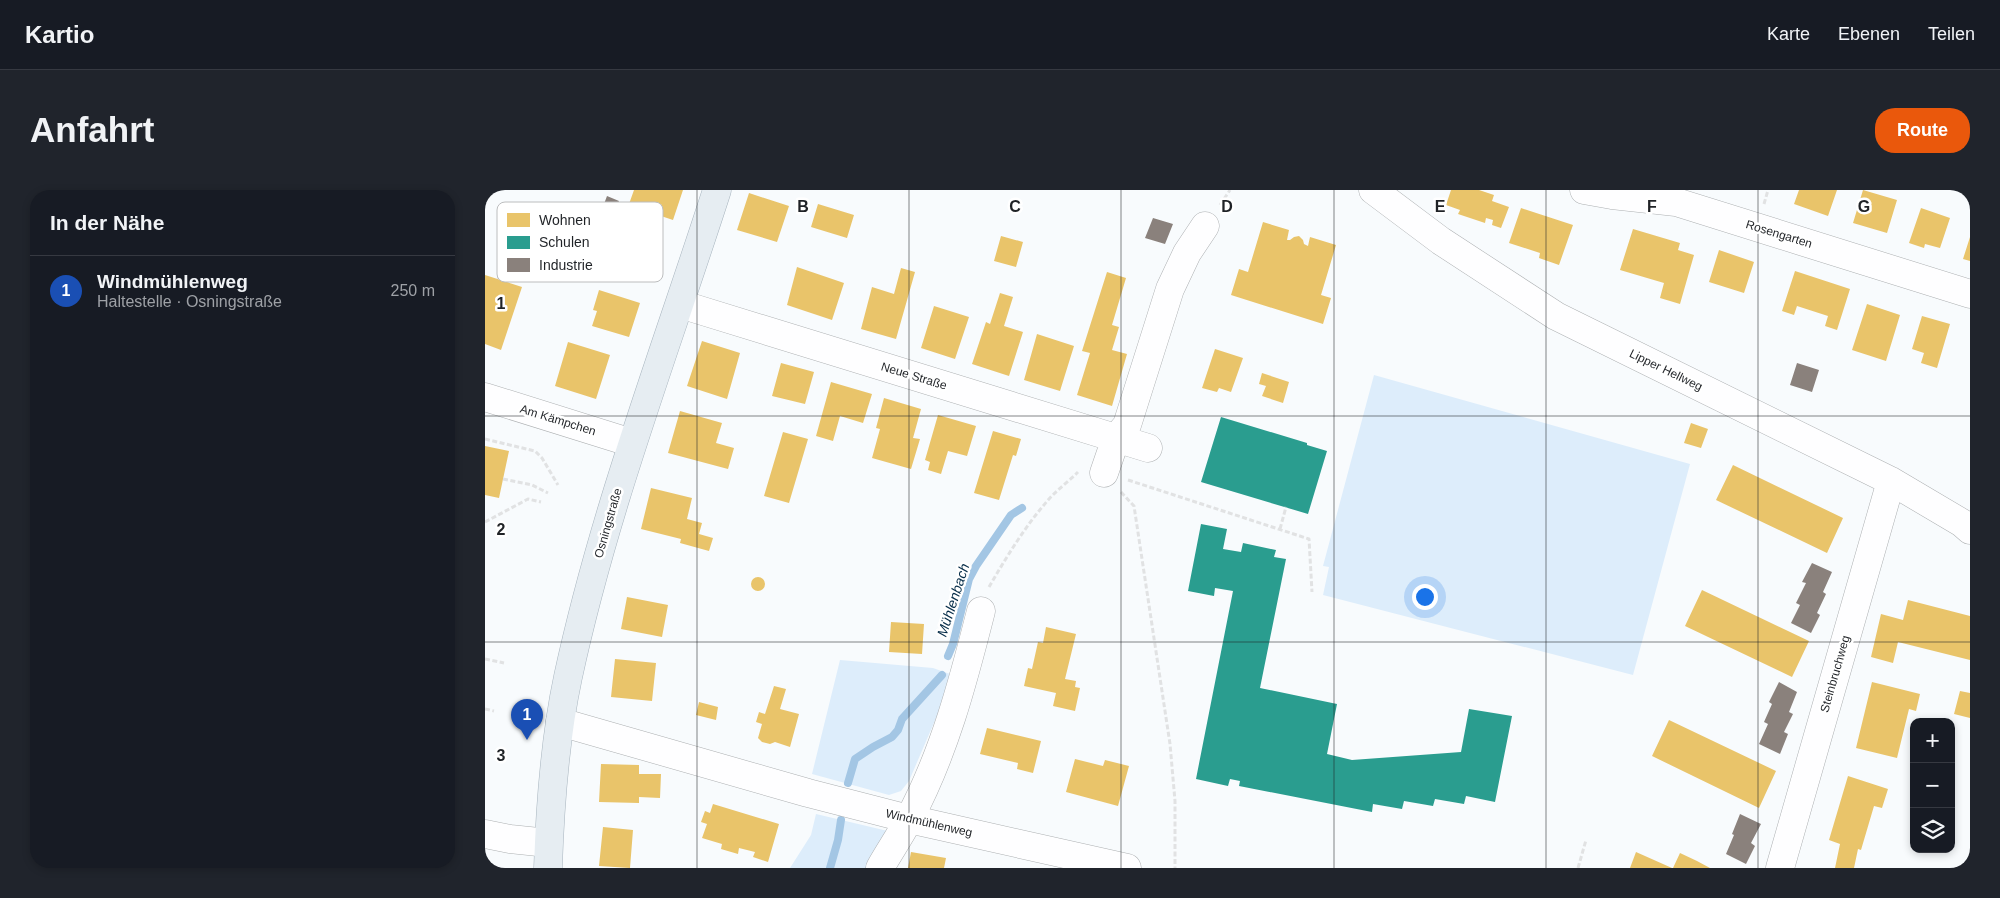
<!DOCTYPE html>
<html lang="de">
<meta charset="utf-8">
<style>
body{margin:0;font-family:Arial,sans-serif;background:#20242c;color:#f1f3f6}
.controls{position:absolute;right:15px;bottom:15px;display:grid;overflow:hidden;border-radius:10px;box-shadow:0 2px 8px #0003}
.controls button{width:45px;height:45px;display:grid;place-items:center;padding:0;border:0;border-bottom:1px solid #363941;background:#171b24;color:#f1f3f6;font:25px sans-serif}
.you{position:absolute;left:939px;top:406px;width:18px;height:18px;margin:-12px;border:4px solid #fff;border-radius:50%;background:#1a73e8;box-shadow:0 0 0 8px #1a73e833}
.badge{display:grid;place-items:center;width:32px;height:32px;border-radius:50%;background:#ea580c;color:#fff;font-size:16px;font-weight:700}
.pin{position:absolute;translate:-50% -41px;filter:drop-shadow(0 1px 2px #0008)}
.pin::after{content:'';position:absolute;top:26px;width:18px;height:15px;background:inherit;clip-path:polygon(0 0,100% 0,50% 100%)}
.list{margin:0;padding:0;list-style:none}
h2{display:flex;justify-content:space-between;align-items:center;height:65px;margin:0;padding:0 20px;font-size:21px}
h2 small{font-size:16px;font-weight:400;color:#9ea1a6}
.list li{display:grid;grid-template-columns:32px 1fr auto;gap:15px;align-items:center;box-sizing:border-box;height:70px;padding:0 20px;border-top:1px solid #363941}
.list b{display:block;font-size:19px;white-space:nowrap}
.list p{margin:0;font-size:16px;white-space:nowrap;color:#9ea1a6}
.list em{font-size:16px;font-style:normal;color:#9ea1a6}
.icon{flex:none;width:28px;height:28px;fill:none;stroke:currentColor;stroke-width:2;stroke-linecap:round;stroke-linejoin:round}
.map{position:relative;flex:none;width:1485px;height:678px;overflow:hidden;border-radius:20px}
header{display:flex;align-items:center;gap:30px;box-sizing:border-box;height:70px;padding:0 25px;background:#171b24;border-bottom:1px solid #363941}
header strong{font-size:24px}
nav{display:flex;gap:28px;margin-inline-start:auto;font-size:18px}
.intro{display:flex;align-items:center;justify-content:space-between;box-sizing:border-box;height:120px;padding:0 30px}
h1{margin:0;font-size:35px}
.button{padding:12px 22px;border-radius:20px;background:#ea580c;color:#fff;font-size:18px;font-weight:700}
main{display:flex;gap:30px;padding:0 30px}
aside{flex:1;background:#171b24;border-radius:20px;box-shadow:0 2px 8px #0003}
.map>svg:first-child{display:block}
</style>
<header>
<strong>Kartio</strong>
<nav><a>Karte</a><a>Ebenen</a><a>Teilen</a></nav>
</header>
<div class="intro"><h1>Anfahrt</h1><a class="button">Route</a></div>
<main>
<aside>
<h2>In der Nähe<small></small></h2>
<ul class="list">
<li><span class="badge" style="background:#1a4fb4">1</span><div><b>Windmühlenweg</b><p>Haltestelle · Osningstraße</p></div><em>250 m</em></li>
</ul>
</aside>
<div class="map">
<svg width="1485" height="678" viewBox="0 0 1485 678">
<rect width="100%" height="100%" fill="#f8fbfd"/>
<path fill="#ddedfb" d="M 889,185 L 1205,274 L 1148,485 L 838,405 L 844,377 L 838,376 Z
M 355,470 L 448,478 L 465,484 L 460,507 L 424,591 L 416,601 L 404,605 L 327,584 Z
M 331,624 L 407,642 L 387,678 L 305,678 L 326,645 Z"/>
<path fill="#e9c46a" d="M 149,0 L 198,0 L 188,30 L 158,20 L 152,38 L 129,30 L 135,12 L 144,14 Z
M 966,0 L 994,0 L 1009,5 L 1007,11 L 1024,17 L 1016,38 L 1007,35 L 1008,30 L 1001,28 L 1000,33 L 973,24 L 975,20 L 961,15 Z
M 1314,0 L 1352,0 L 1343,26 L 1309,14 Z
M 1378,0 L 1412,10 L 1402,43 L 1368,33 Z
M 264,3 L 304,16 L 292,52 L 252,40 Z
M 333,14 L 369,25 L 362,48 L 326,37 Z
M 1036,18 L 1088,35 L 1074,75 L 1054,68 L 1055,63 L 1024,53 Z
M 1436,18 L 1465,28 L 1455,58 L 1440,54 L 1439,58 L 1424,53 Z
M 778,32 L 804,40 L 802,50 L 805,50 L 809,47 L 814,46 L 818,50 L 819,54 L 823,56 L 825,47 L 851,55 L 836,105 L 846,108 L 838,134 L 746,105 L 754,79 L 763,82 Z
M 1148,39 L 1195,53 L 1193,60 L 1209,65 L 1195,114 L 1175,108 L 1179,93 L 1135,80 Z
M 516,46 L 538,52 L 531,77 L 509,71 Z
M 1485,47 L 1485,71 L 1478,69 Z
M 1234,60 L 1269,72 L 1259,103 L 1224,92 Z
M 312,77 L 359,93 L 347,130 L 302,115 Z
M 416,78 L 430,82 L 411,149 L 376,139 L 387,97 L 409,104 Z
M 1310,81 L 1365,99 L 1352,140 L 1340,136 L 1343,126 L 1312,116 L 1309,125 L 1297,121 Z
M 622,82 L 641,88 L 627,135 L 634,137 L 627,160 L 642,164 L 627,216 L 592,205 L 605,163 L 597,161 Z
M 0,85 L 37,97 L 16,160 L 0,154 Z
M 114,100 L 155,113 L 144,147 L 107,136 L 112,121 L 108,120 Z
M 515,103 L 528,107 L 519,136 L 538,142 L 524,186 L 487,174 L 501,132 L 505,134 Z
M 1382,114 L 1415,125 L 1401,171 L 1367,160 Z
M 449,116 L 484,127 L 470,169 L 436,158 Z
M 1437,126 L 1465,134 L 1452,178 L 1436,173 L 1439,163 L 1427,159 Z
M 552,144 L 589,156 L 575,201 L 539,190 Z
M 217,151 L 255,163 L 242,209 L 202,196 Z
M 83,152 L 125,165 L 111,209 L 70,196 Z
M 730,159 L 758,168 L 746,202 L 734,198 L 732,202 L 717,198 Z
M 296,173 L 329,182 L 320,214 L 287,206 Z
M 777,183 L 804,192 L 798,213 L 777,206 L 781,196 L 774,194 Z
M 346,192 L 387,204 L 378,233 L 355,226 L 348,251 L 331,246 Z
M 399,208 L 436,219 L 428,248 L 435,249 L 426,279 L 387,268 L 395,239 L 391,238 Z
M 195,221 L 237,233 L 231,253 L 249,258 L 243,279 L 183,263 Z
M 453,225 L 491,236 L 482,266 L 463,261 L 456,284 L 443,280 L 445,272 L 440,270 Z
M 1206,233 L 1223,239 L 1216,258 L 1199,253 Z
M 508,241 L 536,249 L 531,266 L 528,265 L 514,310 L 489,303 Z
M 298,242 L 323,249 L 304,313 L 279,306 Z
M 0,256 L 24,261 L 14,308 L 0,305 Z
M 1248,275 L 1358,328 L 1342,363 L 1231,310 Z
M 166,298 L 207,308 L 202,329 L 217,333 L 214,344 L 228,348 L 224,361 L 195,353 L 196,349 L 156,339 Z
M266 394a7 7 0 1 1 14 0a7 7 0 1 1-14 0Z
M 1217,400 L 1324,451 L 1307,487 L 1200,436 Z
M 142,407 L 183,415 L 177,447 L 136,439 Z
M 1423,410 L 1485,426 L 1485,470 L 1413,452 L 1408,473 L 1386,467 L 1396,424 L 1418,430 Z
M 406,432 L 439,434 L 437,464 L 404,462 Z
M 561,437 L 591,444 L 580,489 L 591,491 L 590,497 L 595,498 L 590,521 L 568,516 L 571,503 L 539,496 L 543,478 L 547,479 L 553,452 L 558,453 Z
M 130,469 L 171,473 L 167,511 L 126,507 Z
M 1387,492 L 1435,504 L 1431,521 L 1424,519 L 1412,568 L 1371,558 Z
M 289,496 L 301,499 L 295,519 L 314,524 L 305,557 L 290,552 L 285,554 L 277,552 L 273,548 L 277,534 L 271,532 L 274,522 L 280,524 Z
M 1475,501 L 1485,503 L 1485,528 L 1469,524 Z
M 214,512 L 233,517 L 231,530 L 211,525 Z
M 1184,530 L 1291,581 L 1274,618 L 1167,566 Z
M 502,538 L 556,551 L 548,583 L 532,579 L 533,573 L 495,564 Z
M 590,569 L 618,576 L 620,570 L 644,576 L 633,616 L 581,602 Z
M 116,574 L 154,575 L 154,584 L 176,584 L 175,608 L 154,607 L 154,613 L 114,612 Z
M 1363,586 L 1403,599 L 1397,618 L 1389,616 L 1376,660 L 1373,659 L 1369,678 L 1350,678 L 1355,654 L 1344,650 Z
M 228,614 L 294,634 L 283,672 L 268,667 L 270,662 L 254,658 L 253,664 L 236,659 L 237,654 L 217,648 L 222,634 L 216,632 L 220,621 L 225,623 Z
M 118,637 L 148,640 L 145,678 L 114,676 Z
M 426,662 L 461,668 L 459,678 L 423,678 Z
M 1151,662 L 1187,678 L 1145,678 Z
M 1195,663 L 1212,671 L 1225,678 L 1188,678 Z"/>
<path fill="#2a9d8f" d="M 736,227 L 822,253 L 822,255 L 842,261 L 823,324 L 716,292 Z
M 716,334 L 742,339 L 738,359 L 756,362 L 758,353 L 791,360 L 789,367 L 801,369 L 775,498 L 852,514 L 842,564 L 867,570 L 976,562 L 984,519 L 1027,526 L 1010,612 L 981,606 L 979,614 L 950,609 L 948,616 L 919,611 L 917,619 L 888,614 L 887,622 L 754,596 L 755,591 L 745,589 L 743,596 L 711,589 L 748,401 L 730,398 L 729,406 L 703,401 Z"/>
<path fill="#8a817c" d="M 122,6 L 134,11 L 125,34 L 113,30 Z
M 668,28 L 688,34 L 680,54 L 660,48 Z
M 1312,173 L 1334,180 L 1327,202 L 1305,195 Z
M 1327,373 L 1347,382 L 1338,402 L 1341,404 L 1332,423 L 1335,425 L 1326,443 L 1306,433 L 1315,415 L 1311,413 L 1321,393 L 1317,392 Z
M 1294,492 L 1312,502 L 1304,522 L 1308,524 L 1299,542 L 1303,544 L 1295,564 L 1274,554 L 1283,534 L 1279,532 L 1287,514 L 1284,512 Z
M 1255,624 L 1276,634 L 1266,653 L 1270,656 L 1261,674 L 1241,664 L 1249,645 L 1247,644 Z"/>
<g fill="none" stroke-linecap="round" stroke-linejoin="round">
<path stroke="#a3c6e4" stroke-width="8" d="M 463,466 L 468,454 L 484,389 L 491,376 L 526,325 L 537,318
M 363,593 L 370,569 L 388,557 L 407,547 L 413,540 L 417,529 L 457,485
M 345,678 L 353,650 L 356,630"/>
<defs>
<path id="minor" d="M 888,0 L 956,51 L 1071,126 L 1406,291 L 1477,333 L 1485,340
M 1099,0 L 1127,5 L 1191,12 L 1485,104
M 195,114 L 663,258
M 0,207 L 147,253
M 619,283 L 631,248 L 642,235 L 685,99 L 702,63 L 720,36
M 75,532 L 323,603 L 424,629 L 642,678
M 0,644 L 25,649 L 63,653
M 395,678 C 404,662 415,646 424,629 C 459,564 478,492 496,421
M 1295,678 L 1406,291"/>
<path id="major" d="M 63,678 C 65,616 70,548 83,487 C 119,320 180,162 232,0"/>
</defs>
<use href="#minor" stroke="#adb0b2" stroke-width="29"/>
<use href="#major" stroke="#a7b4be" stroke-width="29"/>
<path stroke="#e1e2e3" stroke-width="3" stroke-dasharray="5 2.5" stroke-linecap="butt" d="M 1279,14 L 1283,0
M 735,15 L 745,0
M 13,89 L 15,83
M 0,249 L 50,261 L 57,268 L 73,295
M 18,289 L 47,295 L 63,303
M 643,290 L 824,349 L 827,402
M 636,302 L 649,316 L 685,554 L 690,611 L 690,678
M 0,332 L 43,309 L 56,312
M 795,339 L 801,317
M 504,397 C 522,366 541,335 564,309 C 573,299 584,291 593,282
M 0,469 L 19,473
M 0,519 L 9,521
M 1093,678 L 1101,650"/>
<use href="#minor" stroke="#fefeff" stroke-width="28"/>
<use href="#major" stroke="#e6edf2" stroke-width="28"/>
</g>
<path fill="none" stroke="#1f2226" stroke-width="1" stroke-opacity="0.55" d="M 212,0 L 212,678M 424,0 L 424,678M 636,0 L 636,678M 849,0 L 849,678M 1061,0 L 1061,678M 1273,0 L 1273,678M 0,226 L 1485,226M 0,452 L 1485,452"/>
<g text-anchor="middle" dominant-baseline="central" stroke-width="5" stroke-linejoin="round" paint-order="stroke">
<g font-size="12" fill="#1f2226" stroke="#fff">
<text transform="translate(1294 44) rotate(17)">Rosengarten</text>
<text transform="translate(1181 180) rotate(26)">Lipper Hellweg</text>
<text transform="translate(429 186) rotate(17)">Neue Straße</text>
<text transform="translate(73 230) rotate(17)">Am Kämpchen</text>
<text transform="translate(123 333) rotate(-74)">Osningstraße</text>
<text transform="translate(1350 484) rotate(-74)">Steinbruchweg</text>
<text transform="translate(444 633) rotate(13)">Windmühlenweg</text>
</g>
<g font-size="14" font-style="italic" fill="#052c48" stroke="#fff">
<text transform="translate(468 410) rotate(-72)">Mühlenbach</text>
</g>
</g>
<rect x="12" y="12" width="166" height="80" rx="8" fill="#fff" stroke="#bcbdbe" stroke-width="1"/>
<rect x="22" y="23" width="23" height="14" fill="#e9c46a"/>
<rect x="22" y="46" width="23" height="13" fill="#2a9d8f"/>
<rect x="22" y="68" width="23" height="14" fill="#8a817c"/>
<g font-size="14" fill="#1f2226">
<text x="54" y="35">Wohnen</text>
<text x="54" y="57">Schulen</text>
<text x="54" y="80">Industrie</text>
</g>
<g font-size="16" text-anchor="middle" font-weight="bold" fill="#1f2226" stroke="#fff" stroke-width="5" stroke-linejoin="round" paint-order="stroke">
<text x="318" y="22">B</text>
<text x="530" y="22">C</text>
<text x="742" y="22">D</text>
<text x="955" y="22">E</text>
<text x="1167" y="22">F</text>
<text x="1379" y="22">G</text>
<text x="16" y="119">1</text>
<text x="16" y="345">2</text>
<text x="16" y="571">3</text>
</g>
</svg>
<div class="controls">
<button>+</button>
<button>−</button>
<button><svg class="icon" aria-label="layers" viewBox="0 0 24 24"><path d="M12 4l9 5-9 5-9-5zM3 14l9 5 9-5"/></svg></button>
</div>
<div class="you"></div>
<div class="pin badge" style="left:42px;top:550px;background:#1a4fb4">1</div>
</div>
</main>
